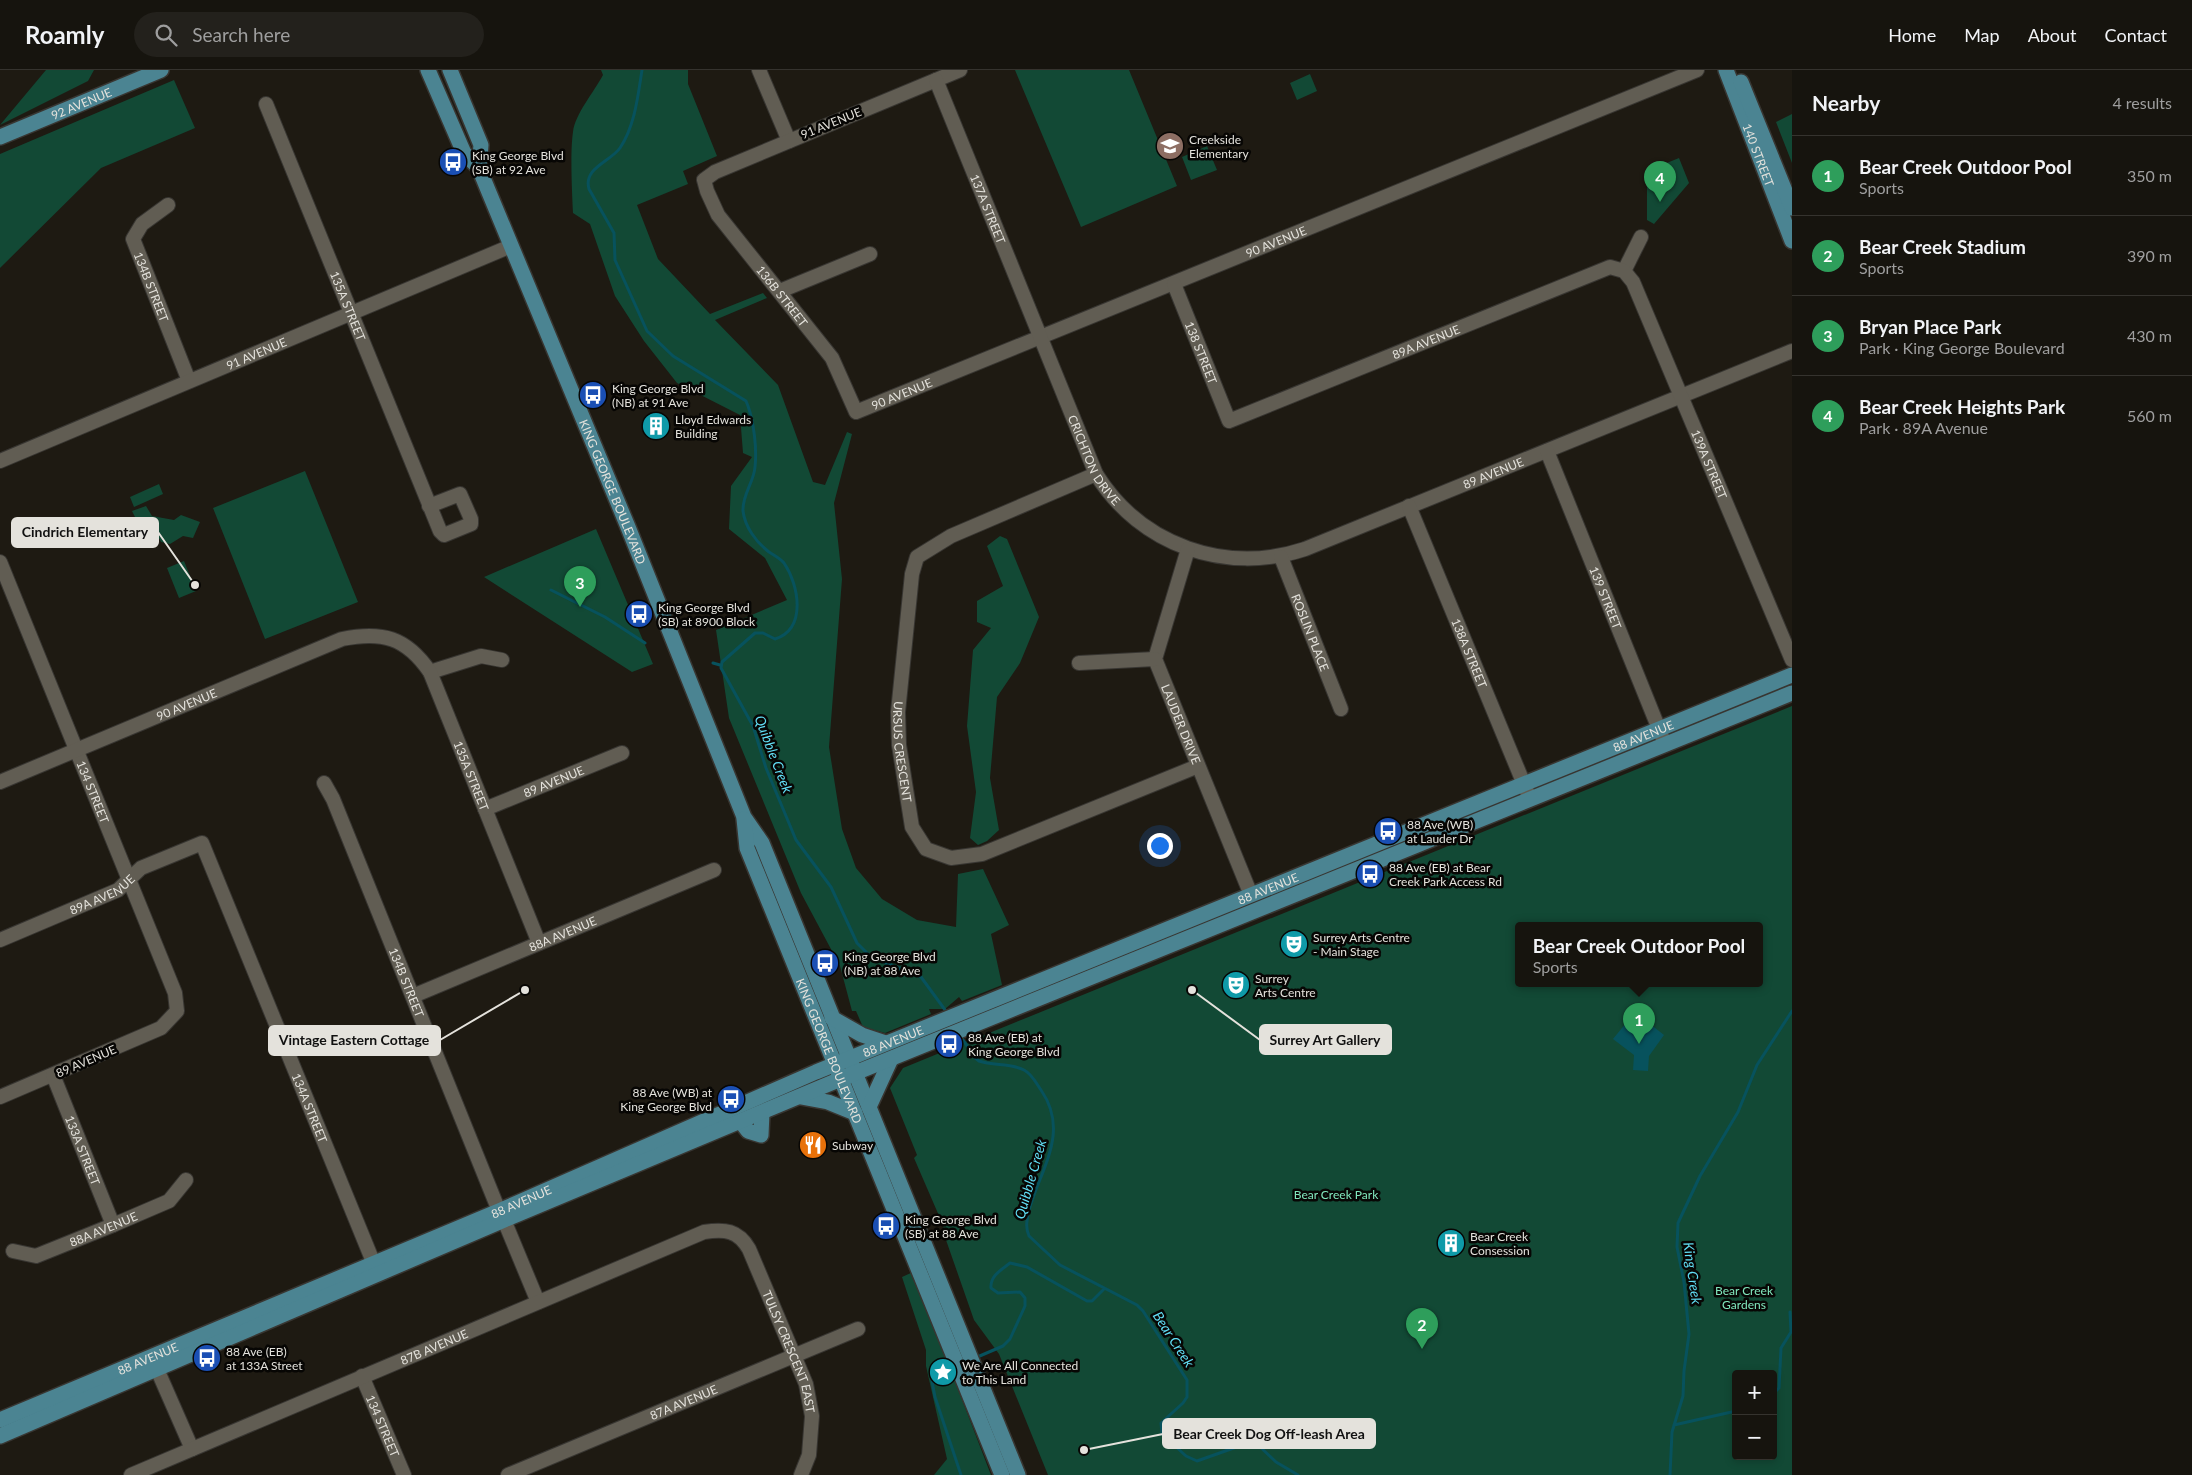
<!DOCTYPE html>
<meta charset="utf-8">
<style>
body{margin:0;font-family:Lato,sans-serif;background:#23211c;color:#f1f3f6}
.controls{position:absolute;right:15px;bottom:15px;display:grid;overflow:hidden;border-radius:5px;box-shadow:0 2px 8px #0003}
.controls button{width:45px;height:45px;display:grid;place-items:center;padding:0;border:0;border-bottom:1px solid #35332e;background:#16140e;color:#f1f3f6;font:25px sans-serif}
.you{position:absolute;left:1159px;top:775px;width:18px;height:18px;margin:-12px;border:4px solid #fff;border-radius:50%;background:#1a73e8;box-shadow:0 0 0 8px #1a73e833}
.badge{display:grid;place-items:center;width:32px;height:32px;border-radius:50%;background:#f5a345;color:#fff;font-size:16px;font-weight:700}
.pin{position:absolute;translate:-50% -41px;filter:drop-shadow(0 1px 2px #0008)}
.pin::after{content:'';position:absolute;top:26px;width:18px;height:15px;background:inherit;clip-path:polygon(0 0,100% 0,50% 100%)}
.popup{position:absolute;left:1515px;top:852px;width:248px;height:65px;box-sizing:border-box;display:grid;place-content:center;border-radius:5px;background:#16140e;filter:drop-shadow(0 1px 4px #0005);font-size:16px;white-space:nowrap;color:#9e9e9e}
.popup b{font-size:19px;color:#f1f3f6}
.popup::after{content:'';position:absolute;left:50%;top:100%;margin-left:-10px;border:10px solid transparent;border-top-color:#16140e}
.list{margin:0;padding:0;list-style:none}
h2{display:flex;justify-content:space-between;align-items:center;height:65px;margin:0;padding:0 20px;font-size:21px}
h2 small{font-size:16px;font-weight:400;color:#9e9e9e}
.list li{display:grid;grid-template-columns:32px 1fr auto;gap:15px;align-items:center;box-sizing:border-box;height:80px;padding:0 20px;border-top:1px solid #35332e}
.list b{display:block;font-size:19px;white-space:nowrap}
.list p{margin:0;font-size:16px;white-space:nowrap;color:#9e9e9e}
.list em{font-size:16px;font-style:normal;color:#9e9e9e}
.icon{flex:none;width:28px;height:28px;fill:none;stroke:currentColor;stroke-width:2;stroke-linecap:round;stroke-linejoin:round}
.map{position:relative;flex:none;width:1792px;height:1405px;overflow:hidden}
header{display:flex;align-items:center;gap:30px;box-sizing:border-box;height:70px;padding:0 25px;background:#16140e;border-bottom:1px solid #35332e}
header strong{font-size:24px}
nav{display:flex;gap:28px;margin-inline-start:auto;font-size:18px}
.search{width:350px;height:45px;background:#23211c;display:flex;align-items:center;gap:12px;box-sizing:border-box;padding:0 18px;border-radius:28px;color:#9e9e9e;font-size:19px}
main{display:flex}
aside{flex:1;background:#16140e}
.map>svg:first-child{display:block}
</style>
<header>
<strong>Roamly</strong>
<div class="search"><svg class="icon" aria-label="search" viewBox="0 0 24 24"><circle cx="10" cy="10" r="6"/><path d="M15 15l6 6"/></svg>Search here</div>
<nav><a>Home</a><a>Map</a><a>About</a><a>Contact</a></nav>
</header>
<main>
<div class="map">
<svg width="1792" height="1405" viewBox="0 0 1792 1405">
<rect width="100%" height="100%" fill="#1e1a12"/>
<path fill="#124935" fill-rule="evenodd" d="M 46,0 L 94,0 L 88,11 L 0,55 Z
M 601,0 L 688,0 L 688,14 L 717,86 L 683,101 L 688,114 L 637,135 L 658,189 L 710,244 L 763,223 L 767,228 L 715,250 L 778,315 L 813,412 L 825,415 L 847,362 L 852,364 L 834,433 L 842,509 L 829,677 L 842,759 L 856,798 L 882,829 L 917,850 L 956,857 L 958,804 L 983,799 L 1009,855 L 991,864 L 1002,915 L 962,931 L 959,927 L 945,939 L 929,939 L 931,944 L 885,963 L 863,957 L 856,941 L 852,941 L 840,896 L 801,823 L 729,648 L 716,560 L 787,530 L 765,488 L 729,459 L 731,416 L 752,387 L 743,383 L 740,345 L 677,313 L 644,271 L 615,226 L 590,154 L 573,143 C 572,122 570,82 573,62 C 575,44 594,22 603,5 Z
M 1015,0 L 1129,0 L 1177,116 L 1081,157 Z
M 1310,4 L 1317,21 L 1297,30 L 1290,13 Z
M 174,10 L 195,58 L 101,98 L 0,198 L 0,84 Z
M 1792,44 L 1792,93 L 1776,52 Z
M 1207,76 L 1217,100 L 1191,110 L 1182,87 Z
M 1679,88 L 1689,113 L 1654,154 L 1647,150 L 1647,101 Z
M 305,401 L 358,532 L 265,569 L 213,438 Z
M 159,414 L 163,424 L 134,437 L 130,427 Z
M 146,436 L 152,446 L 174,450 L 181,445 L 200,452 L 193,468 L 183,466 L 170,474 L 161,472 L 158,466 L 143,463 L 132,441 Z
M 596,459 L 653,594 L 632,602 L 484,507 Z
M 1000,466 L 1007,469 L 1039,547 L 1020,593 L 997,627 L 990,708 L 999,760 L 987,771 L 978,775 L 970,768 L 976,722 L 967,656 L 973,580 L 991,558 L 977,552 L 977,531 L 1003,516 L 987,476 Z
M 184,491 L 196,521 L 179,528 L 167,498 Z
M 1792,636 L 1792,1405 L 1048,1405 L 999,1284 L 974,1250 L 946,1170 L 943,1155 L 914,1088 L 917,1085 L 890,1018 L 903,998 L 947,980 L 950,988 L 956,986 L 951,981 L 968,970 L 978,971 L 977,968 ZM 1519,855 L 1759,855 L 1759,913 L 1519,913 ZM 1736,1304 L 1773,1304 L 1773,1386 L 1736,1386 Z
M 913,1202 L 991,1405 L 934,1405 L 947,1389 L 926,1296 L 926,1280 L 902,1207 Z"/>
<path fill="#07525d" d="M 1635,942 L 1664,965 L 1649,986 L 1648,1001 L 1633,1000 L 1634,985 L 1613,969 Z"/>
<g fill="none" stroke-linecap="round" stroke-linejoin="round">
<path stroke="#07525d" stroke-width="3" d="M 642,0 C 638,25 635,56 620,78 C 610,92 583,98 589,119 L 614,163 L 615,190 L 647,261 L 673,286 L 746,331 L 748,336 C 754,353 757,379 755,397 C 754,412 742,425 743,441 C 745,457 756,472 769,482 C 774,485 781,489 784,493 C 799,515 807,559 775,569 L 763,563 L 755,563 L 722,592 L 721,598 L 753,656 L 766,698 L 796,770 L 831,817 L 857,873 L 871,887 L 921,907 L 948,944
M 551,520 L 605,547 L 645,573
M 713,593 L 720,595
M 960,965 L 974,987 L 979,991 C 993,996 1011,993 1024,1000 C 1032,1004 1036,1013 1041,1020 C 1070,1062 1041,1098 1029,1140 C 1027,1150 1025,1157 1029,1166 L 1060,1195 L 1137,1235 L 1143,1241 L 1187,1310 L 1187,1327 L 1183,1333 L 1161,1353 L 1162,1364 L 1186,1386 L 1197,1391 L 1248,1373 L 1256,1373 L 1276,1392 L 1298,1405
M 975,1288 L 1003,1276 L 1010,1269 L 1025,1236 L 1025,1228 L 1020,1222 L 998,1223 L 991,1218 C 990,1206 1001,1200 1010,1193 L 1027,1197 L 1087,1231 L 1092,1231 L 1104,1219
M 953,1297 L 936,1304 L 932,1311 L 935,1327 L 961,1405
M 1773,1324 L 1779,1318 L 1781,1278 L 1791,1262 L 1790,1242
M 1674,1355 L 1736,1341
M 1670,1405 L 1672,1362 L 1683,1326 L 1684,1301 L 1689,1264 L 1684,1212 L 1677,1177 L 1678,1153 L 1700,1106 L 1738,1042 L 1757,995 L 1792,941"/>
<defs>
<g id="minor">
<path d="M 759,0 L 789,71"/>
<path id="s1" d="M 960,0 L 715,102 L 704,110 L 707,121 L 718,145 L 832,288 L 856,342 L 1697,0"/>
<path id="s2" d="M 936,10 L 1096,404 C 1141,476 1226,505 1305,479 L 1792,281"/>
<path id="s3" d="M 266,34 L 440,461 L 444,465 L 471,454 L 471,449 L 460,424 L 429,436"/>
<path id="s4" d="M 168,135 L 142,154 L 133,169 L 189,311"/>
<path d="M 1624,201 L 1641,167"/>
<path id="s5" d="M 1174,214 L 1229,351 L 1610,197 L 1624,201 L 1633,212 L 1792,590"/>
<path d="M 780,221 L 870,184"/>
<path id="s6" d="M 1547,381 L 1665,674"/>
<path id="s7" d="M 0,391 L 511,176"/>
<path id="s8" d="M 1096,404 L 951,466 L 917,487 L 912,504 L 898,642 L 899,675 L 912,757 L 926,779 L 951,788 L 982,784 L 1198,696"/>
<path id="s9" d="M 1409,436 L 1528,724"/>
<path id="s10" d="M 1188,479 L 1155,589 L 1251,825"/>
<path id="s11" d="M 1281,487 L 1341,639"/>
<path id="s12" d="M 0,492 L 175,923 L 177,941 L 161,958 L 0,1027"/>
<path d="M 1079,593 L 1155,589"/>
<path d="M 430,602 L 481,586 L 502,590"/>
<path id="s13" d="M 0,712 L 342,569 C 382,561 406,567 430,602 L 539,873"/>
<path id="s14" d="M 324,713 L 333,729 L 499,1141"/>
<path id="s15" d="M 485,739 L 622,683"/>
<path id="s16" d="M 0,870 L 118,820 L 141,798 L 202,773 L 374,1194"/>
<path id="s17" d="M 413,926 L 714,800"/>
<path id="s18" d="M 53,1005 L 113,1155"/>
<path d="M 504,1150 L 538,1232"/>
<path id="s19" d="M 13,1181 L 36,1186 L 113,1155 L 169,1131 L 186,1110"/>
<path d="M 153,1290 L 192,1379"/>
<path id="s20" d="M 362,1306 L 404,1405"/>
<path id="s21" d="M 131,1405 L 704,1162 C 725,1159 738,1160 749,1179 L 806,1314 L 812,1346 L 809,1385 L 801,1405"/>
<path id="s22" d="M 508,1405 L 858,1259"/>
</g>
<g id="major">
<path id="s23" d="M 428,0 L 464,83 L 479,98 L 488,120 L 628,457 L 744,747 L 762,773 L 1018,1405"/>
<path d="M 450,0 L 481,75 L 479,98"/>
<path id="s24" d="M 1726,0 L 1792,171"/>
<path d="M 1741,12 L 1792,138"/>
<path id="s25" d="M 0,67 L 161,0"/>
<path id="s26" d="M 744,749 L 747,778 L 1002,1405"/>
<path d="M 832,948 L 862,965 L 886,973"/>
<path d="M 801,1027 L 828,1032 L 855,1043"/>
<path d="M 869,1037 L 891,989"/>
<path d="M 741,1052 L 748,1061 L 761,1065 L 762,1043"/>
<path id="s27" d="M 0,1350 L 499,1141 L 816,1002 L 1792,605"/>
<path d="M 0,1366 L 504,1150 L 855,1003 L 1792,623"/>
</g>
</defs>
<use href="#minor" stroke="#383632" stroke-width="16"/>
<use href="#major" stroke="#383632" stroke-width="18"/>
<use href="#minor" stroke="#615d53" stroke-width="14"/>
<use href="#major" stroke="#4b8492" stroke-width="15"/>
</g>
<defs>
<symbol id="school-disc" viewBox="-11 -11 22 22"><circle r="9.5" fill="#8d6e63" stroke="#070604"/><path d="M0-5L7-2L0 1L-7-2ZM-4 1L0 2.5L4 1V4Q0 6-4 4Z" fill="#fff"/></symbol>
<symbol id="bus-disc" viewBox="-11 -11 22 22"><circle r="9.5" fill="#1a4fb4" stroke="#070604"/><path d="M-5-6H5V4H4V6H2V4H-2V6H-4V4H-5ZM-3.5-4V0h7V-4ZM-3.5 1.2v1.5H-2V1.2ZM2 1.2v1.5H3.5V1.2Z" fill="#fff"/></symbol>
<symbol id="building-disc" viewBox="-11 -11 22 22"><circle r="9.5" fill="#0f9aa8" stroke="#070604"/><path d="M-4-6H4V6H1V3H-1V6H-4ZM-2.5-4.3h1.7v1.8h-1.7ZM.8-4.3h1.7v1.8H.8ZM-2.5-1h1.7V.8h-1.7ZM.8-1h1.7V.8H.8Z" fill="#fff"/></symbol>
<symbol id="theatre-disc" viewBox="-11 -11 22 22"><circle r="9.5" fill="#0f9aa8" stroke="#070604"/><path d="M-5-5.5Q0-4 5-5.5V0Q5 5 0 6Q-5 5-5 0ZM-3.3-2.5H-1v1.5H-3.3ZM1-2.5H3.3v1.5H1ZM-2.8 1Q0 5.5 2.8 1Z" fill="#fff"/></symbol>
<symbol id="restaurant-disc" viewBox="-11 -11 22 22"><circle r="9.5" fill="#e8710a" stroke="#070604"/><path d="M-5-6h1v4h1v-4h1v4h1v-4h1v5L-1.5 .5V6h-2V.5L-5-1ZM5-6V6H3V1.5H1.5Q1.5-4 5-6Z" fill="#fff"/></symbol>
<symbol id="sight-disc" viewBox="-11 -11 22 22"><circle r="9.5" fill="#0f9aa8" stroke="#070604"/><path d="M0-6L1.8-2.2L6-1.7L2.9 1.2L3.7 5.4L0 3.3L-3.7 5.4L-2.9 1.2L-6-1.7L-1.8-2.2Z" fill="#fff"/></symbol>
</defs>
<g fill-rule="evenodd">
<use href="#school-disc" x="1154" y="60" width="32" height="32"/>
<use href="#bus-disc" x="437" y="76" width="32" height="32"/>
<use href="#bus-disc" x="577" y="309" width="32" height="32"/>
<use href="#building-disc" x="640" y="340" width="32" height="32"/>
<use href="#bus-disc" x="623" y="528" width="32" height="32"/>
<use href="#bus-disc" x="1372" y="745" width="32" height="32"/>
<use href="#bus-disc" x="1354" y="788" width="32" height="32"/>
<use href="#theatre-disc" x="1278" y="858" width="32" height="32"/>
<use href="#bus-disc" x="809" y="877" width="32" height="32"/>
<use href="#theatre-disc" x="1220" y="899" width="32" height="32"/>
<use href="#bus-disc" x="933" y="958" width="32" height="32"/>
<use href="#bus-disc" x="715" y="1013" width="32" height="32"/>
<use href="#restaurant-disc" x="797" y="1059" width="32" height="32"/>
<use href="#bus-disc" x="870" y="1140" width="32" height="32"/>
<use href="#building-disc" x="1435" y="1157" width="32" height="32"/>
<use href="#bus-disc" x="191" y="1272" width="32" height="32"/>
<use href="#sight-disc" x="927" y="1286" width="32" height="32"/>
</g>
<g text-anchor="middle" dominant-baseline="central" stroke-width="5" stroke-linejoin="round" paint-order="stroke">
<g font-size="12" fill="#e4e2dc" stroke="#070604">
<text stroke="none"><textPath href="#s25" startOffset="88">92 AVENUE</textPath></text>
<text transform="translate(831 53) rotate(-22)">91 AVENUE</text>
<text stroke="none"><textPath href="#s24" startOffset="91">140 STREET</textPath></text>
<text stroke="none"><textPath href="#s2" startOffset="139">137A STREET</textPath></text>
<text stroke="none"><textPath href="#s1" startOffset="1012">90 AVENUE</textPath></text>
<text stroke="none"><textPath href="#s4" startOffset="101">134B STREET</textPath></text>
<text stroke="none"><textPath href="#s1" startOffset="420">136B STREET</textPath></text>
<text stroke="none"><textPath href="#s3" startOffset="218">135A STREET</textPath></text>
<text stroke="none"><textPath href="#s5" startOffset="360">89A AVENUE</textPath></text>
<text stroke="none"><textPath href="#s5" startOffset="74">138 STREET</textPath></text>
<text stroke="none"><textPath href="#s7" startOffset="278">91 AVENUE</textPath></text>
<text stroke="none"><textPath href="#s1" startOffset="608">90 AVENUE</textPath></text>
<text stroke="none"><textPath href="#s2" startOffset="412">CRICHTON DRIVE</textPath></text>
<text stroke="none"><textPath href="#s5" startOffset="785">139A STREET</textPath></text>
<text stroke="none"><textPath href="#s2" startOffset="868">89 AVENUE</textPath></text>
<text stroke="none"><textPath href="#s23" startOffset="462">KING GEORGE BOULEVARD</textPath></text>
<text stroke="none"><textPath href="#s6" startOffset="158">139 STREET</textPath></text>
<text stroke="none"><textPath href="#s11" startOffset="81">ROSLIN PLACE</textPath></text>
<text stroke="none"><textPath href="#s9" startOffset="159">138A STREET</textPath></text>
<text stroke="none"><textPath href="#s13" startOffset="202">90 AVENUE</textPath></text>
<text stroke="none"><textPath href="#s10" startOffset="185">LAUDER DRIVE</textPath></text>
<text stroke="none"><textPath href="#s27" startOffset="1780">88 AVENUE</textPath></text>
<text stroke="none"><textPath href="#s8" startOffset="394">URSUS CRESCENT</textPath></text>
<text stroke="none"><textPath href="#s13" startOffset="584">135A STREET</textPath></text>
<text stroke="none"><textPath href="#s15" startOffset="74">89 AVENUE</textPath></text>
<text stroke="none"><textPath href="#s12" startOffset="248">134 STREET</textPath></text>
<text stroke="none"><textPath href="#s27" startOffset="1375">88 AVENUE</textPath></text>
<text stroke="none"><textPath href="#s16" startOffset="112">89A AVENUE</textPath></text>
<text stroke="none"><textPath href="#s17" startOffset="162">88A AVENUE</textPath></text>
<text stroke="none"><textPath href="#s14" startOffset="216">134B STREET</textPath></text>
<text stroke="none"><textPath href="#s27" startOffset="970">88 AVENUE</textPath></text>
<text stroke="none"><textPath href="#s26" startOffset="248">KING GEORGE BOULEVARD</textPath></text>
<text transform="translate(86 991) rotate(-23)">89 AVENUE</text>
<text stroke="none"><textPath href="#s16" startOffset="512">134A STREET</textPath></text>
<text stroke="none"><textPath href="#s18" startOffset="81">133A STREET</textPath></text>
<text stroke="none"><textPath href="#s27" startOffset="565">88 AVENUE</textPath></text>
<text stroke="none"><textPath href="#s19" startOffset="96">88A AVENUE</textPath></text>
<text stroke="none"><textPath href="#s21" startOffset="329">87B AVENUE</textPath></text>
<text stroke="none"><textPath href="#s21" startOffset="785">TULSY CRESCENT EAST</textPath></text>
<text stroke="none"><textPath href="#s27" startOffset="160">88 AVENUE</textPath></text>
<text stroke="none"><textPath href="#s22" startOffset="190">87A AVENUE</textPath></text>
<text stroke="none"><textPath href="#s20" startOffset="54">134 STREET</textPath></text>
</g>
<g font-size="12" fill="#e4e2dc" stroke="#070604" text-anchor="start">
<text x="1189" y="69">Creekside<tspan x="1189" dy="14">Elementary</tspan></text>
<text x="472" y="85">King George Blvd<tspan x="472" dy="14">(SB) at 92 Ave</tspan></text>
<text x="612" y="318">King George Blvd<tspan x="612" dy="14">(NB) at 91 Ave</tspan></text>
<text x="675" y="349">Lloyd Edwards<tspan x="675" dy="14">Building</tspan></text>
<text x="658" y="537">King George Blvd<tspan x="658" dy="14">(SB) at 8900 Block</tspan></text>
<text x="1407" y="754">88 Ave (WB)<tspan x="1407" dy="14">at Lauder Dr</tspan></text>
<text x="1389" y="797">88 Ave (EB) at Bear<tspan x="1389" dy="14">Creek Park Access Rd</tspan></text>
<text x="1313" y="867">Surrey Arts Centre<tspan x="1313" dy="14">- Main Stage</tspan></text>
<text x="844" y="886">King George Blvd<tspan x="844" dy="14">(NB) at 88 Ave</tspan></text>
<text x="1255" y="908">Surrey<tspan x="1255" dy="14">Arts Centre</tspan></text>
<text x="968" y="967">88 Ave (EB) at<tspan x="968" dy="14">King George Blvd</tspan></text>
<text x="712" y="1022" text-anchor="end">88 Ave (WB) at<tspan x="712" dy="14">King George Blvd</tspan></text>
<text x="832" y="1075">Subway</text>
<text x="905" y="1149">King George Blvd<tspan x="905" dy="14">(SB) at 88 Ave</tspan></text>
<text x="1470" y="1166">Bear Creek<tspan x="1470" dy="14">Consession</tspan></text>
<text x="226" y="1281">88 Ave (EB)<tspan x="226" dy="14">at 133A Street</tspan></text>
<text x="962" y="1295">We Are All Connected<tspan x="962" dy="14">to This Land</tspan></text>
</g>
<g font-size="12" fill="#81e7bd" stroke="#070604">
<text x="1336" y="1124">Bear Creek Park</text>
<text x="1744" y="1220">Bear Creek<tspan x="1744" dy="14">Gardens</tspan></text>
</g>
<g font-size="14" font-style="italic" fill="#61def5" stroke="#070604">
<text transform="translate(774 684) rotate(69)">Quibble Creek</text>
<text transform="translate(1030 1109) rotate(-74)">Quibble Creek</text>
<text transform="translate(1693 1203) rotate(82)">King Creek</text>
<text transform="translate(1174 1269) rotate(57)">Bear Creek</text>
</g>
</g>
<path fill="none" stroke="#e4e2dc" stroke-width="2" d="M195 515L158 462M1192 920L1260 970M525 920L440 970M1084 1380L1163 1364"/>
<g fill="#e4e2dc" stroke="#070604" stroke-width="2">
<circle cx="195" cy="515" r="5"/>
<circle cx="1192" cy="920" r="5"/>
<circle cx="525" cy="920" r="5"/>
<circle cx="1084" cy="1380" r="5"/>
</g>
<g fill="#e4e2dc" stroke="#e4e2dc" stroke-width="2">
<rect x="12" y="448" width="146" height="29" rx="5"/>
<rect x="1260" y="955" width="131" height="29" rx="5"/>
<rect x="269" y="956" width="171" height="29" rx="5"/>
<rect x="1163" y="1349" width="212" height="29" rx="5"/>
</g>
<g font-size="14" text-anchor="middle" font-weight="bold" fill="#111">
<text x="85" y="467">Cindrich Elementary</text>
<text x="1325" y="975">Surrey Art Gallery</text>
<text x="354" y="975">Vintage Eastern Cottage</text>
<text x="1269" y="1369">Bear Creek Dog Off-leash Area</text>
</g>
</svg>
<div class="controls">
<button>+</button>
<button>−</button>
</div>
<div class="you"></div>
<div class="pin badge" style="left:1639px;top:974px;background:#2e9e5b">1</div>
<div class="popup"><b>Bear Creek Outdoor Pool</b>Sports</div>
<div class="pin badge" style="left:1422px;top:1279px;background:#2e9e5b">2</div>
<div class="pin badge" style="left:580px;top:537px;background:#2e9e5b">3</div>
<div class="pin badge" style="left:1660px;top:132px;background:#2e9e5b">4</div>
</div>
<aside>
<h2>Nearby<small>4 results</small></h2>
<ul class="list">
<li><span class="badge" style="background:#2e9e5b">1</span><div><b>Bear Creek Outdoor Pool</b><p>Sports</p></div><em>350 m</em></li>
<li><span class="badge" style="background:#2e9e5b">2</span><div><b>Bear Creek Stadium</b><p>Sports</p></div><em>390 m</em></li>
<li><span class="badge" style="background:#2e9e5b">3</span><div><b>Bryan Place Park</b><p>Park · King George Boulevard</p></div><em>430 m</em></li>
<li><span class="badge" style="background:#2e9e5b">4</span><div><b>Bear Creek Heights Park</b><p>Park · 89A Avenue</p></div><em>560 m</em></li>
</ul>
</aside>
</main>
